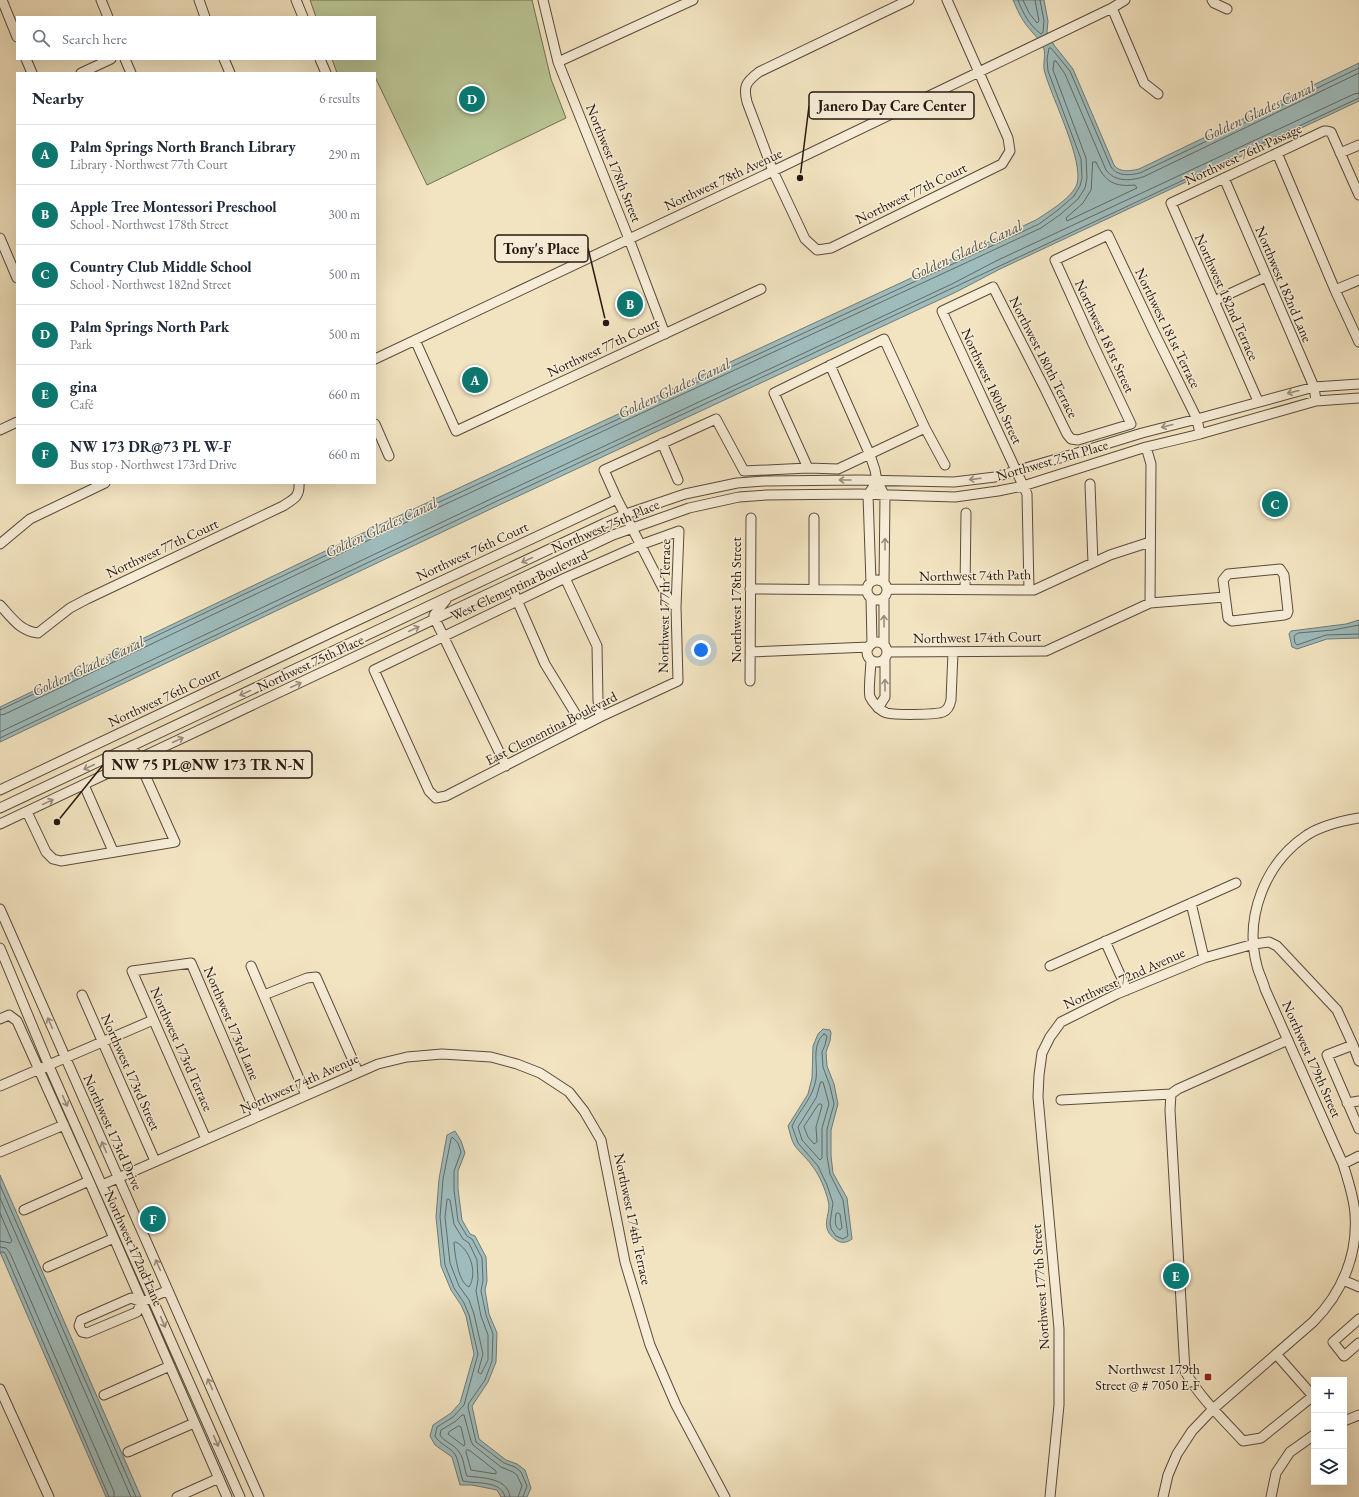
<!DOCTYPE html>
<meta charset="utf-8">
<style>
body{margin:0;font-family:"EB Garamond",serif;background:#f6f6f7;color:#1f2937}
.controls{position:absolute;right:12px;bottom:12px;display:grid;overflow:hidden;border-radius:0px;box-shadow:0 4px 16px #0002}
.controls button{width:36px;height:36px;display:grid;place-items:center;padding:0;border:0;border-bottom:1px solid #e0e1e3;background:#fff;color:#1f2937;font:20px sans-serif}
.you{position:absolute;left:701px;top:650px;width:14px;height:14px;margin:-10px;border:3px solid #fff;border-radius:50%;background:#1a73e8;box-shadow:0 0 0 6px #1a73e833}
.badge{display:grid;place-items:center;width:26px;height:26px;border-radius:50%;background:#0f766e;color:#fff;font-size:13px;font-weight:700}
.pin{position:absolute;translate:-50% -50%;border:2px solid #fff;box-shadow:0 1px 4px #0006}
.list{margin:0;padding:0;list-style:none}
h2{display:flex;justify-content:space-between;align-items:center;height:52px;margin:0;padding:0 16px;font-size:17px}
h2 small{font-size:13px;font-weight:400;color:#747a83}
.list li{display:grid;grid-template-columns:26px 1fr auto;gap:12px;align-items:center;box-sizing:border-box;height:60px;padding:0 16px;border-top:1px solid #e0e1e3}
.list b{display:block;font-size:15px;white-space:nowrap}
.list p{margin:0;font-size:13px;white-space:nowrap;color:#747a83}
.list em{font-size:13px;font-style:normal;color:#747a83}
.icon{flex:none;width:22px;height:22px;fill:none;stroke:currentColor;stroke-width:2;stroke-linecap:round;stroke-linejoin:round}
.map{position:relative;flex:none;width:1359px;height:1497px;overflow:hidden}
.search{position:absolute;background:#fff;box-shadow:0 4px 16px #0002;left:16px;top:16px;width:360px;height:44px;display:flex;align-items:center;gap:10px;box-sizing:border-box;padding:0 14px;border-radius:0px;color:#747a83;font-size:15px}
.panel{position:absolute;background:#fff;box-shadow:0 4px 16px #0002;left:16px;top:72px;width:360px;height:412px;border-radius:0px}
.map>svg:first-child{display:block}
</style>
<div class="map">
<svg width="1359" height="1497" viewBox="0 0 1359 1497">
<rect width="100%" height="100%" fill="#f3e4c1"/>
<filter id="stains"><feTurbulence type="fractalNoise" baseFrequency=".005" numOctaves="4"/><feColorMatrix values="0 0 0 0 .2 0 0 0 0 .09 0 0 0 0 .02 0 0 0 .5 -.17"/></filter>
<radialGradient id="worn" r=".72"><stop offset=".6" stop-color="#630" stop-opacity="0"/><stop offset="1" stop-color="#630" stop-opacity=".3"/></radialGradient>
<path fill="#b9c494" stroke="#706e52" d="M 310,0 L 532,0 L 551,79 L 566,118 L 427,185 L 375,77 L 375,73 L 337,73 L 332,59 L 375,59 L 375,17 L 316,17 Z"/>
<path fill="#9fbcbc" stroke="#6f7a77" d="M 1013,0 L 1044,0 L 1048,21 L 1047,32 L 1054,45 L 1073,69 L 1114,165 C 1120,173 1130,171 1139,169 L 1359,63 L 1359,101 L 1000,269 L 956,292 L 497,506 L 0,742 L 0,707 L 390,520 L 1036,220 C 1048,212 1072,198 1077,184 C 1084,161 1052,98 1045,73 C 1042,65 1046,56 1044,49 C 1041,40 1033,34 1028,27 C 1021,19 1017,9 1013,0 Z
M 1359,620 L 1359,638 L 1327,639 L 1297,649 L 1292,647 L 1289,634 L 1291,631 L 1346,624 Z
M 823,1029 L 830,1030 L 831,1033 L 830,1041 L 826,1052 L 827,1066 L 834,1084 L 838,1104 L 831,1130 L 831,1156 L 833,1173 L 847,1198 L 852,1239 C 843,1246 835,1241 829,1233 C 822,1222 832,1211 828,1200 C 825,1189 820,1176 813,1167 C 808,1159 800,1153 795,1146 C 791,1140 790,1132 788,1126 L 808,1094 L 812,1078 L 813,1046 L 818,1034 Z
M 455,1131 L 461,1141 L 465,1153 L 458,1171 L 458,1189 L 462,1220 L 470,1234 L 475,1236 L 486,1257 L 487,1281 L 485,1290 L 489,1314 L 497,1333 L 496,1362 L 488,1382 L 472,1406 L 479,1439 L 506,1460 L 517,1464 L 525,1470 L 531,1488 L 527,1497 L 501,1497 L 497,1490 L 472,1485 L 460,1485 L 452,1457 L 435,1445 L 430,1436 L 433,1425 L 451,1413 L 460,1403 L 474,1354 L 466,1316 L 461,1305 L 451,1290 L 441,1266 L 436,1217 L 439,1179 L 447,1135 Z
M 0,1175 L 141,1497 L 106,1497 L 0,1252 Z"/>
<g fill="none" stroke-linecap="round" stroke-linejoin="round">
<path stroke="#626a66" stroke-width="1" d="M 1018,0 C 1023,13 1029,25 1041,34 L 1043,32 L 1044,21 L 1040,0
M 1023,0 L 1029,13 L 1037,23 L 1039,21 L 1035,0
M 1093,162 L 1096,162 C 1105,182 1114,187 1135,185 L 1137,188 L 1067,221 L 1066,218 L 1083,203 L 1091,190 Z
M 1359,625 L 1333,630 L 1298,633 L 1294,636 L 1295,643 L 1297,645 L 1326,635 L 1359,634
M 0,710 L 392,524 L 1039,224 L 1058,210 L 1074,196 L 1080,186 L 1082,178 L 1081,159 L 1048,71 L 1047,59 L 1049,48 L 1051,48 L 1070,71 L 1111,167 C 1118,177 1130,175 1140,173 L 1359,68
M 0,715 L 5,714 L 394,528 L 1041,228 L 1061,214 L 1078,199 L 1085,188 L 1087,178 L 1086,158 L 1053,70 L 1054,61 L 1056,61 L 1065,74 L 1106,170 C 1115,182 1130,181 1143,177 L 1359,73
M 0,732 L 493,498 L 952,284 L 996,261 L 1354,94 L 1359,93
M 0,738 L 495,502 L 1359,98
M 824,1034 L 827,1036 L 825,1045 L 822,1052 L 823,1067 L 830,1086 L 834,1104 L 827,1129 L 827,1156 L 830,1174 L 843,1200 L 848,1236 L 843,1239 L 836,1236 L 831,1229 L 830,1223 L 833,1203 L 827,1185 L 818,1166 L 798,1143 L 792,1126 C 800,1109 813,1098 816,1079 C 818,1064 811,1045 824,1034 Z
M 821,1082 L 823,1082 L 829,1104 L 822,1128 L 822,1158 L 820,1160 L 802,1140 L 798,1127 L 816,1098 Z
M 819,1104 L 821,1104 L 822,1106 L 816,1127 L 817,1142 L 814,1144 L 808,1137 L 804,1127 Z
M 0,1185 L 136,1497
M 0,1198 L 131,1497
M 448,1199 L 450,1200 L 454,1224 L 463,1239 L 469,1243 L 477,1260 L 478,1280 L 476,1291 L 481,1316 L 488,1335 L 488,1360 L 481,1374 L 478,1372 L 483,1354 L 474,1314 L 469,1300 L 459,1286 L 450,1263 L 445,1217 L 447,1200 Z
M 0,1213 L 12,1241 L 10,1243 L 0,1241
M 838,1213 L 840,1214 L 842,1228 L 840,1230 C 834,1227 835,1220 836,1214 Z
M 456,1242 C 470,1249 478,1273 469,1287 C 458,1282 455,1255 454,1243 Z
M 0,1247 L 6,1248 L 10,1253 L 114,1492 L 114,1497
M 0,1252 L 4,1252 L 6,1255 L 109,1497
M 459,1426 L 461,1427 L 465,1444 L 464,1446 L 448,1434 L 449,1432 Z
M 467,1450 L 469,1450 L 496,1471 L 496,1474 L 471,1470 L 466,1452 Z
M 505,1497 C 502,1480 475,1484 463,1481 C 460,1473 459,1463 456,1456 C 451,1447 440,1445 435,1436 L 437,1427 L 453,1417 L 464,1405 L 478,1354 L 469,1315 L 464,1303 L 454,1288 L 445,1265 L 440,1217 L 443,1179 L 451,1139 L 452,1137 L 458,1143 L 461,1152 L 454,1171 L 454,1190 L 458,1221 L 467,1236 L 472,1239 L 482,1258 L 483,1280 L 481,1291 L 486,1315 L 493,1334 L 492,1361 L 485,1380 L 469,1403 L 468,1407 L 476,1442 L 504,1463 L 515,1467 L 521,1472 L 527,1486 L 523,1497
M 510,1497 C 508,1477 481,1478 467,1476 C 464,1469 464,1458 459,1452 C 454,1444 444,1442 440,1435 L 441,1430 L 456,1421 L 462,1415 L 464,1415 L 471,1441 L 473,1445 L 501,1467 L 513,1472 L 517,1475 L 522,1486 L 518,1497"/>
<defs>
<path id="minor" d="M 2,0 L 17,37
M 101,0 L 108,17
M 199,0 L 205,17
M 296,0 L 303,17
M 543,0 L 558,62 L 629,239 L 665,334
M 909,0 L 759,72 C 746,82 743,86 747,102 L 773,171 L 805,239 L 817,250 L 831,248 L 1002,164 L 1010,151 L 1008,138 L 947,0
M 1212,0 L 1214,3 L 1227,9
M 1112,8 L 1144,83 L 1158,94
M 26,59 L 32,73
M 125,59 L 131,73
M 224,59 L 230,73
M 320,59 L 326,73
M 558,62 L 693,0
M 81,73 L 111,59
M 1277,153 L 1335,290 L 1359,342
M 1340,153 L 1359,145
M 1224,178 L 1314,387 L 1316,401
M 0,238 L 17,278
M 1335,290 L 1359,280
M 1214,301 L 1266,277
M 415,340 L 456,431 L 761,289
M 375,359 L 773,171 L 1112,8 L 1125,0
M 830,365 L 870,455 L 875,470 L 877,481 L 885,496 L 884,583
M 1258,401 L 1171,203 L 1324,131 L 1327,131 L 1331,132 L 1359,195
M 375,424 L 389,456
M 0,430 L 17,422
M 662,443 L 678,480
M 1146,447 L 1151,464 L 1150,603
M 808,468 L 774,393 L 884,339 L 925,428 L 945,465
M 1090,484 L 1093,563
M 679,531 L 676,607 L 678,681 L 600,717 L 446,796 L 436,798 L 429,791 L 374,670 L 565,578 L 640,545 Z
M 0,544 L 30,519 L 105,483
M 1280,569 L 1284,575 L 1288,611 L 1287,614 L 1284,615 L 1232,621 L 1228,618 L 1223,580 L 1228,574 Z
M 565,578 L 597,646 L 598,700 L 600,717
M867 590a10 10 0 1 1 20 0a10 10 0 1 1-20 0Z
M 871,582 L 868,495 L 877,481
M 510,584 L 545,664 L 583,726
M 750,589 L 866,590
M 814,589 L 814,518
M 887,589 L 1034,590 L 1110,555 L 1150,542
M 965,589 L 966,513
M 1029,590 L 1027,494 L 942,311 L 993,287 L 1045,389 L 1067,434 L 1071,439 L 1078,440 L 1131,424 L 1093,344 L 1055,260 L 1108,235 L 1154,332 L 1197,419 L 1200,434
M 884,597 L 884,645
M 871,598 L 872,644
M 446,600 L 434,615 L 435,619 L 506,766
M 0,605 C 12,618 20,631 38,633 L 70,608 L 87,599 L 283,506 C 294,499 300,497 299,483
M 676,607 L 670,602 L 617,499 L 604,470 L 716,419 L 744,471 L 808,468 L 838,469 L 925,428
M867 652a10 10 0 1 1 20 0a10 10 0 1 1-20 0Z
M 750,652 L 869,647
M 887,652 L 1046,651 L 1150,603 L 1225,597
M 871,660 C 871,667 868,691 870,697 C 873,703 880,711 887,713 C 895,715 936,715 943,712 C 948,710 950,705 951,700 L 953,652
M 750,681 L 751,518
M 878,708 L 885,697 L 885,659
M 84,785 L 113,851
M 0,790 L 339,629 L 617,499
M 0,808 L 605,523 L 626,514 L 685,494 L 737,483 L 765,481 L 860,480 L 954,482 L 995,477 L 1077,453 L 1142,433 L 1197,419 L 1314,387 L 1359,384
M 27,812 L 46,852 L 53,859 L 61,861 L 175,842 L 132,746
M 0,824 L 613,535 L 689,508 L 739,497 L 766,495 L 859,494 L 955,497 L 998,491 L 1023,486 L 1146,447 L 1200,434 L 1316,401 L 1359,398
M 1191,903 L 1204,958
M 0,909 L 259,1497
M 1105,941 L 1127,990
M 0,948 L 49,1066 L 240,1497
M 251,966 L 306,1095
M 1050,966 L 1236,883
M 82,995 L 155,1161
M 264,995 L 307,978 L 316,977 L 358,1072
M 0,1019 L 9,1015 L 17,1021 L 89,1181 L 227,1497
M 1353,1045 L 1359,1061
M 0,1086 L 153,1020
M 1061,1100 L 1171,1094
M 1347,1103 L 1359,1101
M 206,1139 L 132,971 L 191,963 L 257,1117
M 0,1152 L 64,1125
M 1343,1164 L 1359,1156
M 102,1185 L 378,1064 L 407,1057 L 442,1054 L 491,1057 L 517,1064 L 540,1073 L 569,1092 L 584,1111 L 601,1140 L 625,1262 L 650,1345 L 676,1405 L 725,1497
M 24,1210 L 89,1181
M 48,1267 L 114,1238
M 1343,1280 L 1359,1287
M 142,1302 L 137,1312 L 87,1333 L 82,1332 L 79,1326 L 81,1320 L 131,1298 L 142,1302 L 168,1290
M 1359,1319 L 1333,1342 L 1344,1356 L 1359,1343
M 1276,1354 L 1313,1396 L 1261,1438 L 1243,1441 C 1224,1420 1199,1397 1185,1371 L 1170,1110 L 1171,1094 L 1178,1089 L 1288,1040
M 0,1389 L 49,1497
M 104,1395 L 170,1366
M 1344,1421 L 1359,1415
M 128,1452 L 194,1423
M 177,1497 L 219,1478
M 1050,1497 L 1059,1405 L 1059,1329 L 1038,1097 L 1039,1075 L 1042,1053 L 1050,1037 L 1061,1022 L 1117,994 L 1204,958 L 1254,944 L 1269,942 L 1277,946 L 1337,1010 L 1353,1045 L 1327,1055 L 1359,1129
M 1163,1497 L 1168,1475 L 1177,1454 L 1192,1431 L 1213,1409 L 1313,1322 C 1342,1293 1358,1255 1355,1214 C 1354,1197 1348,1180 1343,1164 L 1265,989 C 1263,981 1259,974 1257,966 C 1244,917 1265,863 1307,835 C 1323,825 1341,821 1359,818
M 1271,1497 L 1276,1473 L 1290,1452 L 1314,1435"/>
</defs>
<use href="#minor" stroke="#594b3c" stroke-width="11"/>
<use href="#minor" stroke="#f7edd7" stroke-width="9"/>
</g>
<defs><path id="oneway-shaft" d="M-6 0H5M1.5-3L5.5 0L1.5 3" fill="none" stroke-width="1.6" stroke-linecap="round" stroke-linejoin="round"/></defs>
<g stroke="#998d7d">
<use href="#oneway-shaft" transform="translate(1293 392) rotate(166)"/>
<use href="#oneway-shaft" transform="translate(1167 426) rotate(166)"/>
<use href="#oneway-shaft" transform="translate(975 479) rotate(173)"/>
<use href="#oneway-shaft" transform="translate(845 480) rotate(180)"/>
<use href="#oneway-shaft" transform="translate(885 544) rotate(-90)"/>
<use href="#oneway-shaft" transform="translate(527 560) rotate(155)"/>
<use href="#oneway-shaft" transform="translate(884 621) rotate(-91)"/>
<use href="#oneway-shaft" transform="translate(414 629) rotate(-25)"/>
<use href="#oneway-shaft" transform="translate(296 685) rotate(-25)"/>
<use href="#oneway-shaft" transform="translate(885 685) rotate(-91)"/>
<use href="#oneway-shaft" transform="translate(245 693) rotate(155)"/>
<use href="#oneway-shaft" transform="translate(178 740) rotate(-25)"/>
<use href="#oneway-shaft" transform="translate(89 767) rotate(155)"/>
<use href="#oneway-shaft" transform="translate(48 802) rotate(-25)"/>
<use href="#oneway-shaft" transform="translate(50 1023) rotate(-114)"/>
<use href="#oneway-shaft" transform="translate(65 1101) rotate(66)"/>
<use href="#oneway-shaft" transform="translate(104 1147) rotate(-114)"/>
<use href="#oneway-shaft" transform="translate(158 1265) rotate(-114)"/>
<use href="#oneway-shaft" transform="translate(163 1322) rotate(66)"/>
<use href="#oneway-shaft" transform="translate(210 1384) rotate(-114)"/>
<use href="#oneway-shaft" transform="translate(216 1441) rotate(66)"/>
</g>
<rect fill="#8f2418" stroke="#f7edd7" stroke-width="1.5" x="1204" y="1373" width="8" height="8" rx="2"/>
<g text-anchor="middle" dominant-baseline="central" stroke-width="3" stroke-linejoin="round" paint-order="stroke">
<g font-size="14" fill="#26180f" stroke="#f7edd7">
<text transform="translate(1243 154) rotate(-25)">Northwest 76th Passage</text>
<text transform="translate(614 163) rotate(68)">Northwest 178th Street</text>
<text transform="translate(723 179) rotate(-25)">Northwest 78th Avenue</text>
<text transform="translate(911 193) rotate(-26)">Northwest 77th Court</text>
<text transform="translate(1284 284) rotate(67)">Northwest 182nd Lane</text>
<text transform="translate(1227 297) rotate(66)">Northwest 182nd Terrace</text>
<text transform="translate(1168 328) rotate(64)">Northwest 181st Terrace</text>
<text transform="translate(1105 336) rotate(65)">Northwest 181st Street</text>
<text transform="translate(603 347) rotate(-25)">Northwest 77th Court</text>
<text transform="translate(1044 357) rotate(63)">Northwest 180th Terrace</text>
<text transform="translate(992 386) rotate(65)">Northwest 180th Street</text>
<text transform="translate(1052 460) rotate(-16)">Northwest 75th Place</text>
<text transform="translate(605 526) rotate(-23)">Northwest 75th Place</text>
<text transform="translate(162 548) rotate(-25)">Northwest 77th Court</text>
<text transform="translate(472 551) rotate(-25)">Northwest 76th Court</text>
<text transform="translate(975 575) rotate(-1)">Northwest 74th Path</text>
<text transform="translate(519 585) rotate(-25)">West Clementina Boulevard</text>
<text transform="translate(736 600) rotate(-90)">Northwest 178th Street</text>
<text transform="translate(664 606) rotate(-89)">Northwest 177th Terrace</text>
<text transform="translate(977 637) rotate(-1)">Northwest 174th Court</text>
<text transform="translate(310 663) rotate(-25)">Northwest 75th Place</text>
<text transform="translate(164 697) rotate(-25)">Northwest 76th Court</text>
<text transform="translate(551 728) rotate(-27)">East Clementina Boulevard</text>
<text transform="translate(1124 978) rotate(-24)">Northwest 72nd Avenue</text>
<text transform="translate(232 1023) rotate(67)">Northwest 173rd Lane</text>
<text transform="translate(182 1049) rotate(66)">Northwest 173rd Terrace</text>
<text transform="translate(1312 1059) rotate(66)">Northwest 179th Street</text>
<text transform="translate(131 1072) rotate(66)">Northwest 173rd Street</text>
<text transform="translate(299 1083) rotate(-24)">Northwest 74th Avenue</text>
<text transform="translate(113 1132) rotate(66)">Northwest 173rd Drive</text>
<text transform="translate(633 1219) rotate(78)">Northwest 174th Terrace</text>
<text transform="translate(134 1248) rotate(66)">Northwest 172nd Lane</text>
<text transform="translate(1040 1287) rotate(-94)">Northwest 177th Street</text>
</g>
<g font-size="14" fill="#26180f" stroke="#f7edd7" text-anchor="end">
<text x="1200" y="1369">Northwest 179th<tspan x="1200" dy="16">Street @ # 7050 E-F</tspan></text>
</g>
<g font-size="15" font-style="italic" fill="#50514c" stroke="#f7edd7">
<text transform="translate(1259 111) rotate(-25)">Golden Glades Canal</text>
<text transform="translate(966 250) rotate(-25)">Golden Glades Canal</text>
<text transform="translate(674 388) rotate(-25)">Golden Glades Canal</text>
<text transform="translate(381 527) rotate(-25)">Golden Glades Canal</text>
<text transform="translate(88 666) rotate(-25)">Golden Glades Canal</text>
</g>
</g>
<path fill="none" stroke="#26180f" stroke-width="1.5" d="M800 178L809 106M606 323L588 248M57 822L103 765"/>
<g fill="#26180f" stroke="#f7edd7" stroke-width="1.5">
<circle cx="800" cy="178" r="4"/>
<circle cx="606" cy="323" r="4"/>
<circle cx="57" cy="822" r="4"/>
</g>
<g fill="#f7edd7" stroke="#26180f" stroke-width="1.5">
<rect x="809" y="92" width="165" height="27" rx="4"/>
<rect x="495" y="235" width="93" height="27" rx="4"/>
<rect x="103" y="751" width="209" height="27" rx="4"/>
</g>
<g font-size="15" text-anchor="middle" font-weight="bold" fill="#26180f">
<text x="892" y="111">Janero Day Care Center</text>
<text x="541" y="254">Tony's Place</text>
<text x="208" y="770">NW 75 PL@NW 173 TR N-N</text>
</g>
<rect width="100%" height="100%" filter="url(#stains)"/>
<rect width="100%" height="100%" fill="url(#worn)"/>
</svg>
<div class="controls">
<button>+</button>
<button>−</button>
<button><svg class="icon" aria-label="layers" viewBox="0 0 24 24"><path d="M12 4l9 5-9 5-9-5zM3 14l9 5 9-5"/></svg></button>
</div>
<div class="you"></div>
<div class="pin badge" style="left:475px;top:380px">A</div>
<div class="pin badge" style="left:630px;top:304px">B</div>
<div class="pin badge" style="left:1275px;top:504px">C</div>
<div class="pin badge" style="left:472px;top:99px">D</div>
<div class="pin badge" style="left:1176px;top:1276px">E</div>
<div class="pin badge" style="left:153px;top:1219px">F</div>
<div class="search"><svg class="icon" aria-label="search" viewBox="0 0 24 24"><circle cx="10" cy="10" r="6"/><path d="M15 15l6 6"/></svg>Search here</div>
<section class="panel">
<h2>Nearby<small>6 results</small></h2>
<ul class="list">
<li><span class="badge">A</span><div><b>Palm Springs North Branch Library</b><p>Library · Northwest 77th Court</p></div><em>290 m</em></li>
<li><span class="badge">B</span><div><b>Apple Tree Montessori Preschool</b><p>School · Northwest 178th Street</p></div><em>300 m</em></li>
<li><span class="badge">C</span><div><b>Country Club Middle School</b><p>School · Northwest 182nd Street</p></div><em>500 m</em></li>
<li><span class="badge">D</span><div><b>Palm Springs North Park</b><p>Park</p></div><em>500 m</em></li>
<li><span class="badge">E</span><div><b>gina</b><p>Café</p></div><em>660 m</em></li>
<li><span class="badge">F</span><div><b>NW 173 DR@73 PL W-F</b><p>Bus stop · Northwest 173rd Drive</p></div><em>660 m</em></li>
</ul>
</section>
</div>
